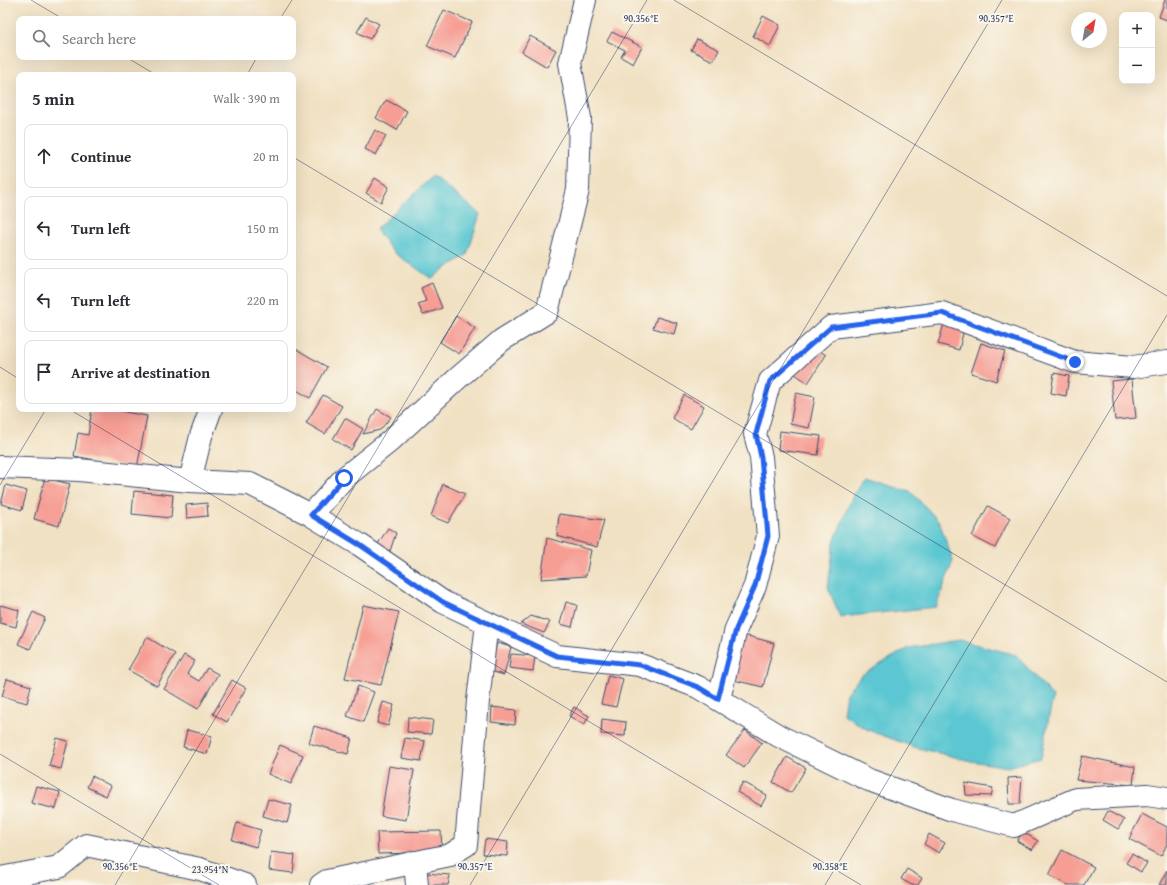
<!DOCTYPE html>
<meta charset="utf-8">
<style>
body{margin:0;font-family:"Gentium Book Plus",serif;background:#f7f7f7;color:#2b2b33}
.controls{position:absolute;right:12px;top:12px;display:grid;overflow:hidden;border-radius:8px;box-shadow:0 4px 16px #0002}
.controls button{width:36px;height:36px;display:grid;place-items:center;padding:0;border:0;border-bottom:1px solid #e1e1e2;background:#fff;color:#2b2b33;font:20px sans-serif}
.compass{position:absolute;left:1071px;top:12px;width:36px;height:36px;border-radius:50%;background:#fff;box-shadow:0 4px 16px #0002;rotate:31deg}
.stop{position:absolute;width:12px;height:12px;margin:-9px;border:3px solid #2563eb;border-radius:50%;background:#fff}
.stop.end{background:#2563eb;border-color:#fff;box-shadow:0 1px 4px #0008}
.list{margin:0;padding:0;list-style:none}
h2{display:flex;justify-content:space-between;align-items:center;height:52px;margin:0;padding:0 16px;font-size:17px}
h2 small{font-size:13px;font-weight:400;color:#7c7c81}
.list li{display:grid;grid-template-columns:26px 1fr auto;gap:12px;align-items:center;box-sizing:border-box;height:64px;margin:0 8px 8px;padding:0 8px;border:1px solid #e1e1e2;border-radius:8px}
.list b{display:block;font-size:15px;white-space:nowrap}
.list em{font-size:13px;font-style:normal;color:#7c7c81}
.icon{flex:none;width:22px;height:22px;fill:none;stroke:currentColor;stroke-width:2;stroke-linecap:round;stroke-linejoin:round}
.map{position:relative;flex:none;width:1167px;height:885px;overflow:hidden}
.search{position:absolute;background:#fff;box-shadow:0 4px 16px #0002;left:16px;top:16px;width:280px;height:44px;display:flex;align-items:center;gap:10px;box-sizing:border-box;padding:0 14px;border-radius:8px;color:#7c7c81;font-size:15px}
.panel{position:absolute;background:#fff;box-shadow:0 4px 16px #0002;left:16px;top:72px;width:280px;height:340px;border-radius:8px}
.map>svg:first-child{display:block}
</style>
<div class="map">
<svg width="1167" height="885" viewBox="0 0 1167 885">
<rect width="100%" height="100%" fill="#fbf7ec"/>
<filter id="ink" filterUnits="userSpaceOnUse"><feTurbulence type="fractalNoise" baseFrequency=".025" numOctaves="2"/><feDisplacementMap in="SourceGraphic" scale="8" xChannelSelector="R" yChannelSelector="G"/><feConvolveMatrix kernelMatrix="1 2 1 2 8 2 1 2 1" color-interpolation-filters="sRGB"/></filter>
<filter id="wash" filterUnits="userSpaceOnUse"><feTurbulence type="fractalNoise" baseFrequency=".012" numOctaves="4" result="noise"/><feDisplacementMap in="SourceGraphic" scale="16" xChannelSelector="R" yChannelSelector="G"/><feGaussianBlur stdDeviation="0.9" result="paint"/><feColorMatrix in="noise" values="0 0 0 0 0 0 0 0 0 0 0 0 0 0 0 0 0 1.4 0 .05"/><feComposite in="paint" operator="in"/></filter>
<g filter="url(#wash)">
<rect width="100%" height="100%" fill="#f1e1c3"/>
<path fill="#5bc7d2" stroke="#3b7b98" d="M 433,176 L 480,214 L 467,255 L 443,270 L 432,279 L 393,252 L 376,229 Z
M 864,477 L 910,491 L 939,521 L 953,561 L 936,607 L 840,617 L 828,587 L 834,542 L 853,495 Z
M 959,640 L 1016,655 L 1053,697 L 1041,758 L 1008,767 L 971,761 L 914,747 L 868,730 L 843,714 L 846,693 L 862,675 L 908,648 Z"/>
<g id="blocks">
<path fill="#f69e94" d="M 1165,0 L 1167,0 L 1167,20 L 1159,17 Z
M 444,10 L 472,22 L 455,58 L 427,46 Z
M 763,16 L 780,25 L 770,46 L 753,36 Z
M 366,17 L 379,24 L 370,39 L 357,32 Z
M 612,32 L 642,47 L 633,64 L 621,57 L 625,50 L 607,41 Z
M 530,36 L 556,50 L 547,67 L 522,52 Z
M 697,39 L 719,50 L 713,61 L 691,50 Z
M 386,100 L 407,111 L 397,130 L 376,118 Z
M 375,130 L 386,136 L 376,155 L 365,149 Z
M 375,178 L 389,187 L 381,202 L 366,193 Z
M 432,283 L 442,308 L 423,315 L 418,304 L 426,301 L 421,288 Z
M 456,316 L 475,328 L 459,354 L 440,342 Z
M 657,317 L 677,323 L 674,334 L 653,328 Z
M 944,324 L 964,329 L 959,350 L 938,344 Z
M 981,343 L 1005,351 L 996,381 L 971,373 Z
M 814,347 L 826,355 L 808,383 L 795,374 Z
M 296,349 L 327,367 L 310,398 L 293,388 L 293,354 Z
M 1054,373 L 1069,376 L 1066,396 L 1051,393 Z
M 1132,379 L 1136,418 L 1115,420 L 1111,381 Z
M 796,393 L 815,397 L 809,428 L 790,424 Z
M 323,395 L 342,406 L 325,434 L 306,423 Z
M 684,395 L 704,406 L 691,429 L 672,418 Z
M 92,409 L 109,409 L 147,416 L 137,468 L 74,456 L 78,433 L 88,435 Z
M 377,409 L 391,417 L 380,430 L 363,434 Z
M 345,418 L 363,429 L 351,450 L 333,439 Z
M 780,431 L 821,436 L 818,455 L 778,450 Z
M 45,478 L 70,484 L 59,526 L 34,519 Z
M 443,484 L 465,494 L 448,523 L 431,516 Z
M 6,485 L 27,491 L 22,510 L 1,504 Z
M 134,491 L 173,495 L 171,518 L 132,514 Z
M 207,503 L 208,516 L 187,518 L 186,505 Z
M 988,506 L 1010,518 L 995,548 L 972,536 Z
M 559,514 L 604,520 L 597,547 L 557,536 Z
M 388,528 L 396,533 L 390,551 L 376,547 Z
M 547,538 L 591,550 L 586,576 L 541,579 Z
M 566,602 L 577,605 L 572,627 L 560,624 Z
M 0,605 L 19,610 L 16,627 L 0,623 Z
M 363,605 L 399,612 L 381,685 L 345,678 Z
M 33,612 L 45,618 L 30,649 L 18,644 Z
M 531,616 L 550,622 L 544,633 L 521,624 Z
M 740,634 L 774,643 L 763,687 L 729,679 Z
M 147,637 L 175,654 L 157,686 L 128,670 Z
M 497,643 L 511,647 L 504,675 L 490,671 Z
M 511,654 L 535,656 L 533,671 L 509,668 Z
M 184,655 L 195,661 L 187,674 L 199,681 L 207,668 L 218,674 L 198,709 L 164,689 Z
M 608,675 L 623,679 L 616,707 L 601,704 Z
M 7,679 L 31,686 L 27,703 L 2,696 Z
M 232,680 L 246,688 L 227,722 L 213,714 Z
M 358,686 L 374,692 L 363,722 L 347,716 Z
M 383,702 L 394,705 L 388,726 L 377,723 Z
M 492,707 L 516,710 L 515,725 L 491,722 Z
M 574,707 L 589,716 L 584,725 L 569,716 Z
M 408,717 L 433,720 L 431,734 L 407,732 Z
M 602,719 L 626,722 L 625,736 L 601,734 Z
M 314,726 L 352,738 L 348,754 L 309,743 Z
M 187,730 L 212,736 L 207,754 L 183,747 Z
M 745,730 L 762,743 L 744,768 L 726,755 Z
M 57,738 L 68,741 L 61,769 L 49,766 Z
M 405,738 L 425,741 L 421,761 L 401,758 Z
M 280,745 L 303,755 L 291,784 L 268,774 Z
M 1082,756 L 1135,767 L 1133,785 L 1076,780 Z
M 787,757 L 806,768 L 791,793 L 773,782 Z
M 389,766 L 414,770 L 406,820 L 381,816 Z
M 92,776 L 111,786 L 106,796 L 87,787 Z
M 1022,777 L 1020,804 L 1009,804 L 1008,778 Z
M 743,782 L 767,795 L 761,806 L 737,792 Z
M 965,783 L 993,788 L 991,796 L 966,795 Z
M 36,786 L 60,792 L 56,809 L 31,803 Z
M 268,799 L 292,805 L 287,823 L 263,816 Z
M 1108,811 L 1124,820 L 1118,829 L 1103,820 Z
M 1142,814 L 1167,827 L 1167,844 L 1161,856 L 1129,839 Z
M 237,823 L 261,830 L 256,847 L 232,840 Z
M 441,831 L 442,852 L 378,854 L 377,832 Z
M 1023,832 L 1038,841 L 1032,850 L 1017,841 Z
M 929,834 L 945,843 L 939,853 L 924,844 Z
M 485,839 L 508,842 L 507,856 L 483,854 Z
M 1062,850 L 1094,867 L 1084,885 L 1068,885 L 1049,875 Z
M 271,852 L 295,855 L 293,873 L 269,870 Z
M 1132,854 L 1147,863 L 1141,872 L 1126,863 Z
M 907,869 L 922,878 L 918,885 L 912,885 L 901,879 Z
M 1167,870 L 1167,885 L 1159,885 Z
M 425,873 L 450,875 L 448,885 L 424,885 Z"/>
</g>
</g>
<g filter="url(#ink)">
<use href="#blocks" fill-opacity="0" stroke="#3b4a6d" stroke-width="1"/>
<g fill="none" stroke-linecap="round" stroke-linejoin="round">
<defs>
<path id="street" d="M 0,467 L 79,470 L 190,481 L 250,484 L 311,515 L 360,545 L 443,602 L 557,656 L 640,665 L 698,687 L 779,736 L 869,780 L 952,810 L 1014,826 L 1076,799 L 1147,795 L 1167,798
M 190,481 L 201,436 L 211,409
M 311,515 L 344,478 L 389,442 L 458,378 L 502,340 L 547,312 L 578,190 L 580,118 L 570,63 L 585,0
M 719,699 L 736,629 L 755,586 L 768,536 L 761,457 L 755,434 L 770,381 L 831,327 L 942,313 L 1075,362 L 1133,367 L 1167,362
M 415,862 L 417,885
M 0,878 L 59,867 L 86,845 L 200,869 L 245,885
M 321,885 L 327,881 L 450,855 L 466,845 L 478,701 L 487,623"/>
</defs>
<use href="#street" stroke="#3b4a6d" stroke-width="24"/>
<use href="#street" stroke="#fff" stroke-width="22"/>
</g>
</g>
<g fill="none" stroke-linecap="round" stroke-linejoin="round" filter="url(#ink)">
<path stroke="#2563eb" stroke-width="5" d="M 344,478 L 311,515 L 360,545 L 443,602 L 557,656 L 640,665 L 698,687 L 718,699 L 736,629 L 755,586 L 768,536 L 761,457 L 756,434 L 770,381 L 831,327 L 942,313 L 1075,362"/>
</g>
<path fill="none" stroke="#1b2f5e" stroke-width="1" stroke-opacity="0.45" d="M 31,0 L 63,19M 674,0 L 1167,296M 280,19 L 292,0M 126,57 L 156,75M 247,75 L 257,57M 293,157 L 1167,682M 0,367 L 19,379M 69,409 L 861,885M 0,485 L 46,409M 0,754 L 219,885M 115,885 L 647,0M 470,885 L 1002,0M 825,885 L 1167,315"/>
<g font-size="10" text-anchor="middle" fill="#1b2f5e" stroke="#fbf7ec" stroke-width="4" stroke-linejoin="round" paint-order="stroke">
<text x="641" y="22">90.356°E</text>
<text x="996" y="22">90.357°E</text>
<text x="120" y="870">90.356°E</text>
<text x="475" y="870">90.357°E</text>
<text x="830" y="870">90.358°E</text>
<text x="210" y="873">23.954°N</text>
</g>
</svg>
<div class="controls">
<button>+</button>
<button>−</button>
</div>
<svg class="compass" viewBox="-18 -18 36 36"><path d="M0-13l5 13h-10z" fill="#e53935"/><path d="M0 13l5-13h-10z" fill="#7c7c81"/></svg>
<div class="stop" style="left:344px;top:478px"></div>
<div class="stop end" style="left:1075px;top:362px"></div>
<div class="search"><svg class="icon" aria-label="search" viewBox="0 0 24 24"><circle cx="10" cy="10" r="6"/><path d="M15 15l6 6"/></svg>Search here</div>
<section class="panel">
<h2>5 min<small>Walk · 390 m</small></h2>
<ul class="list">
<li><svg class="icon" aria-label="ahead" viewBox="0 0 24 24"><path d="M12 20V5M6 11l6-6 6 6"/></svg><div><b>Continue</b></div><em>20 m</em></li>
<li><svg class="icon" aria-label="left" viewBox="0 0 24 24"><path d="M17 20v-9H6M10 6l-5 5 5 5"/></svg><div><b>Turn left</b></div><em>150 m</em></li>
<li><svg class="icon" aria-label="left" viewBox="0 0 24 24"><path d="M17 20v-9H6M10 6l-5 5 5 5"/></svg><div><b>Turn left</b></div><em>220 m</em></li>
<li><svg class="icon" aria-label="arrive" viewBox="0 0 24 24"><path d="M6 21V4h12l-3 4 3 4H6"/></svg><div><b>Arrive at destination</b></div></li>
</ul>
</section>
</div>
